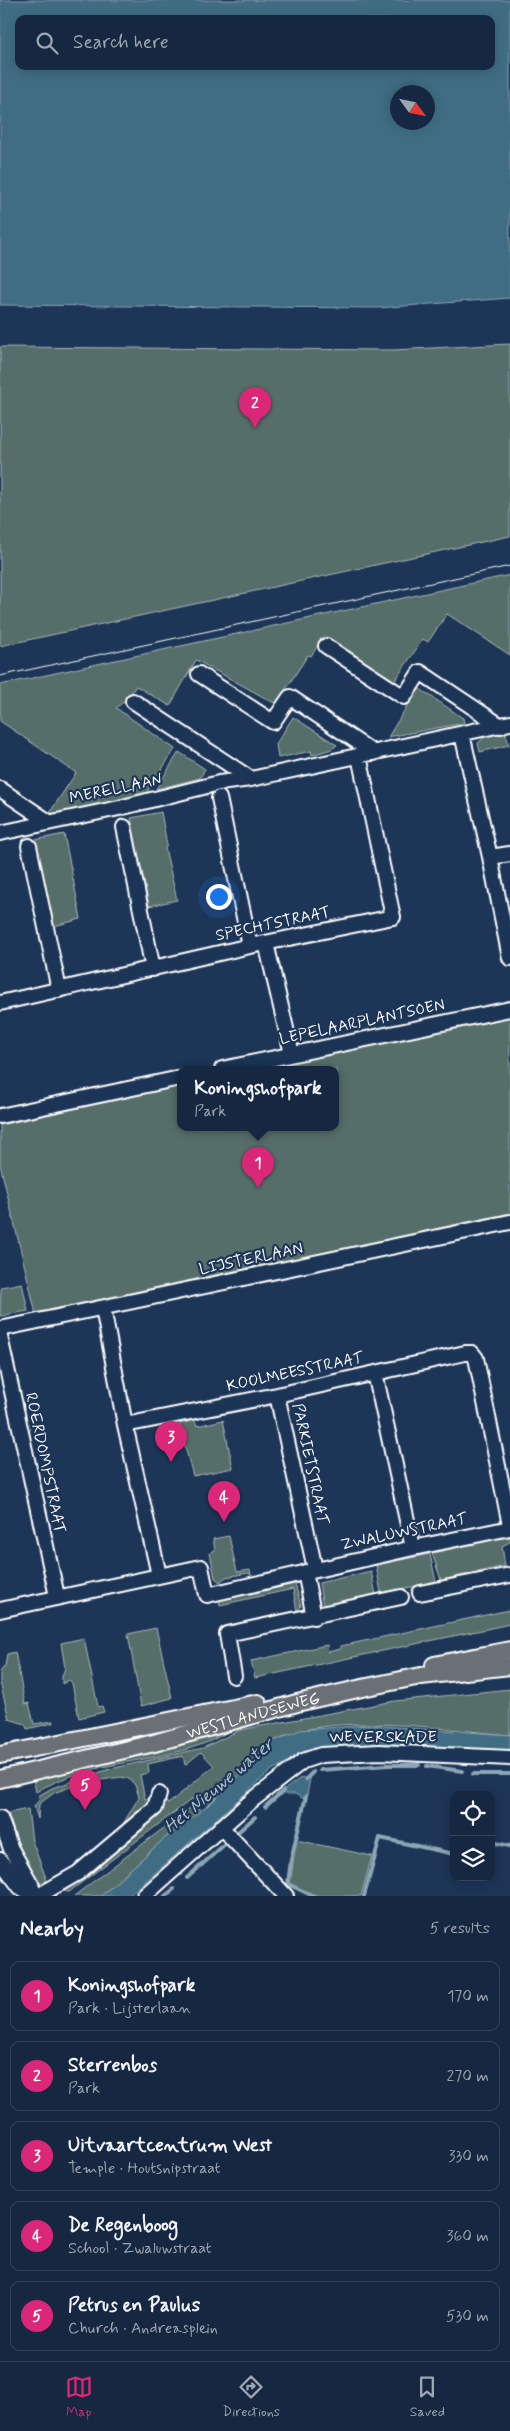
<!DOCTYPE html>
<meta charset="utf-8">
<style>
body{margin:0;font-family:Mynerve,sans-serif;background:#23344c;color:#f1f3f6}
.controls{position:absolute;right:15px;bottom:15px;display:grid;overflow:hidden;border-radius:10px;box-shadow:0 2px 12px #0003}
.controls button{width:45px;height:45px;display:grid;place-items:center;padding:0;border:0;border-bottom:1px solid #35445a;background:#162841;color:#f1f3f6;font:25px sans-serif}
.compass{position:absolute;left:390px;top:85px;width:45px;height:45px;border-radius:50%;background:#162841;box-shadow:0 2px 12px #0003;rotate:123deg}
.you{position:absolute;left:218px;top:896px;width:18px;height:18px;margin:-12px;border:4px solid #fff;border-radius:50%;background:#1a73e8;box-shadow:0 0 0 8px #1a73e833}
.badge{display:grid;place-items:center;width:32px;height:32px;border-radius:50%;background:#db2777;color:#fff;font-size:16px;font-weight:700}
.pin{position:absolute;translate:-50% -41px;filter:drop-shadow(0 1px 2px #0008)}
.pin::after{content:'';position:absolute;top:26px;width:18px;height:15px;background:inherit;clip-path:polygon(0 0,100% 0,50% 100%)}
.popup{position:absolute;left:177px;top:1066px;width:162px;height:65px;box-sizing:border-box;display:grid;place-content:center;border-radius:10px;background:#162841;filter:drop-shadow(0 1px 4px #0005);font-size:16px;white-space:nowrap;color:#9ea6b1}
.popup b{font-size:19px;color:#f1f3f6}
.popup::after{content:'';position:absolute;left:50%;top:100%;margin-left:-10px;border:10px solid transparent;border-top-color:#162841}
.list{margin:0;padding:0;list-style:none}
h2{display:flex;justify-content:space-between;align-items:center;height:65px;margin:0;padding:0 20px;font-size:21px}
h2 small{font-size:16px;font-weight:400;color:#9ea6b1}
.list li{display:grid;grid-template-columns:32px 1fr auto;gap:15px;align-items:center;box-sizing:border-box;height:70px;margin:0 10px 10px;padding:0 10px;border:1px solid #35445a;border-radius:10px}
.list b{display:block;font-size:19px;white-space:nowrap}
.list p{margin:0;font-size:16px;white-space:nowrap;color:#9ea6b1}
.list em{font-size:16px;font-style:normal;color:#9ea6b1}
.icon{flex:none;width:28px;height:28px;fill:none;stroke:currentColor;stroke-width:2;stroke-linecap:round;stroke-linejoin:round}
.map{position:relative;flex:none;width:510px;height:1896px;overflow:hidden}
.search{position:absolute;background:#162841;box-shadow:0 2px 12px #0003;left:15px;right:15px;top:15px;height:55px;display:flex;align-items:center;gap:12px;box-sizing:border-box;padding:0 18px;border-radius:10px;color:#9ea6b1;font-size:19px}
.sheet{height:465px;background:#162841}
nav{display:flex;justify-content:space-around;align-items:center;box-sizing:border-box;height:70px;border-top:1px solid #35445a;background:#162841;font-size:14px;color:#9ea6b1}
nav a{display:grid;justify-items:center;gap:2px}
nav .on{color:#db2777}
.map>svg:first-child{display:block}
</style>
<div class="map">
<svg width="510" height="1896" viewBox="0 0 510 1896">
<rect width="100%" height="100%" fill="#1d3557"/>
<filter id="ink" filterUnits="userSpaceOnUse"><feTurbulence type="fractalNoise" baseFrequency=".02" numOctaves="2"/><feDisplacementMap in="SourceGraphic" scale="10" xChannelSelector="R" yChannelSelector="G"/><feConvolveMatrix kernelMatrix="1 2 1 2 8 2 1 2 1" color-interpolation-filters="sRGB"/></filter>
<g filter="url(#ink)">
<path fill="#576e6b" stroke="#abb6b5" d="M 510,344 L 510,536 L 0,646 L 0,347 L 393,350 Z
M 510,575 L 510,655 L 447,614 L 428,642 L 423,639 L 394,682 L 323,638 L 311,656 L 308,655 L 276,704 L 196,660 L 170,706 L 136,686 L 128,698 L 116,708 L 175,749 L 145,795 L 48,815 L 76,773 L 0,721 L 0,685 Z
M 420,689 L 463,718 L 464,723 L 388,737 L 417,690 Z
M 293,717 L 337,745 L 332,749 L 312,755 L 311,751 L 278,758 L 276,744 Z
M 505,731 L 509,745 L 480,752 L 478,743 L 486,736 Z
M 179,752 L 205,769 L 200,778 L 156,789 Z
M 161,812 L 167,845 L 165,848 L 177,900 L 149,906 L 131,818 Z
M 64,834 L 81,919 L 54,926 L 35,840 Z
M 510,1016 L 510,1213 L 36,1314 L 0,1164 L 0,1125 L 180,1086 L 180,1127 L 336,1127 L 336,1069 L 261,1069 Z
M 22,1283 L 28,1311 L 0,1316 L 1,1287 Z
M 195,1420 L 197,1426 L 223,1420 L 233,1468 L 193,1476 L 179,1424 Z
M 229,1536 L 237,1572 L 250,1570 L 251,1575 L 248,1573 L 226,1577 L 220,1582 L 215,1578 L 210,1553 L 215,1550 L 213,1539 Z
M 510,1536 L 510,1542 L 502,1546 L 505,1566 L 441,1580 L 432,1553 Z
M 430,1554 L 436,1582 L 381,1593 L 376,1565 Z
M 371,1571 L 376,1595 L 323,1607 L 319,1583 Z
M 295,1584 L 301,1606 L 297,1611 L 293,1589 L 220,1605 L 219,1600 Z
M 509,1610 L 510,1624 L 255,1678 L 251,1661 L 327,1645 L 328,1652 L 341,1649 L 341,1646 Z
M 156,1628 L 172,1698 L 141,1706 L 128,1634 Z
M 84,1638 L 98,1707 L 102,1706 L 104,1712 L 79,1718 L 72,1683 L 69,1680 L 62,1684 L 62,1676 L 65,1668 L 61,1643 Z
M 15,1652 L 25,1704 L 29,1703 L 34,1724 L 53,1721 L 53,1723 L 27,1729 L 25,1724 L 9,1719 L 0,1682 L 0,1672 L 5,1666 L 7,1654 Z
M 510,1689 L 510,1735 C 447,1730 329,1710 274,1741 L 207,1806 L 199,1799 L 192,1799 L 69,1892 L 59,1890 L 163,1798 L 168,1804 L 214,1766 L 201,1752 L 185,1765 L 183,1756 L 148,1764 L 149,1773 L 140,1775 L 145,1799 L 154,1797 L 149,1808 L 146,1805 L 123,1824 L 139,1797 L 135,1785 L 129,1779 L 121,1777 L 81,1783 L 54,1793 L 39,1804 L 38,1819 L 34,1806 L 40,1799 L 38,1796 L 52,1788 L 110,1769 L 203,1748 L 240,1730 L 395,1701 Z
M 234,1728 C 224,1734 214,1740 203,1744 C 149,1764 87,1761 36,1792 L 33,1778 Z
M 197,1807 L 202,1811 L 165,1838 L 101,1896 L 74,1896 L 190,1808 Z
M 28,1809 L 32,1841 L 46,1878 L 47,1882 L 36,1883 L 17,1840 L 8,1813 Z
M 296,1840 L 372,1856 L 361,1896 L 317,1896 L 290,1884 Z"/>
<path fill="#406d84" stroke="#8ca7b5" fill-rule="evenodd" d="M 0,0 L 510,0 L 510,298 L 378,308 L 0,305 ZM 19,19 L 491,19 L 491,66 L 19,66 ZM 398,92 L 428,92 L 428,122 L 398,122 Z
M 368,1725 L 510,1735 L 510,1751 L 388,1744 L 348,1746 L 303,1754 L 272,1770 L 129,1896 L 101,1896 L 165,1838 L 211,1803 L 274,1741 L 300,1730 Z
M 308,1777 L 310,1779 L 306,1800 L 295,1794 L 279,1794 L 299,1779 Z"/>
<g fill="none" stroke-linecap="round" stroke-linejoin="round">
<path stroke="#8ca7b5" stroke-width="4" d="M 427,1766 L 462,1771
M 320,1770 L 388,1765 L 419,1765
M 473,1774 L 510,1774
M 306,1779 L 313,1772
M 306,1796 L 291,1860 L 288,1884 L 313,1896
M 265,1807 L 283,1791
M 238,1832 L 255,1817
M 491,1842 L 510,1846
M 187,1878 L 225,1844
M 165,1896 L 174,1889
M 364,1896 L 380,1838 L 454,1854"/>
<defs>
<path id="minor" d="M 326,646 L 404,697 L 420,672 L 501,726
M 199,674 L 273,722 L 290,697 L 374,753
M 133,701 L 251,779
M 462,734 L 490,857 L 510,958
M 0,789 L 49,822
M 219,798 L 250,946
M 124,827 L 153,969
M 0,833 L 119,808 L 219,783 L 251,779 L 510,723
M 29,846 L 59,990
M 490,857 L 510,854
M 266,943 L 292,1054
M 0,1003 L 250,946 L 393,917 L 359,756
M 222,1069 L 510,1009
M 0,1116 L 180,1078
M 103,1308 L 125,1425 L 159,1575
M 0,1329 L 510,1222
M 0,1337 L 57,1596
M 375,1373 L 413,1548
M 277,1395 L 315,1569
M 125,1425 L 277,1395 L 465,1353 L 472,1353 L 476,1358 L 510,1525
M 305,1572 L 314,1617
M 420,1593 L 510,1575
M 0,1610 L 201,1567 L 207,1595 L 413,1548 L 510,1528
M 234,1676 L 227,1634 L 401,1597
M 0,1818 L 11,1849 L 31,1884 L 34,1895
M 221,1827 L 286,1896
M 0,1860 L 20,1887 L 35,1896
M 38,1896 L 78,1873 L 155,1808 L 159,1794
M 144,1896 L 250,1802 L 303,1761 L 321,1755 L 379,1752 L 510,1758"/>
<g id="major">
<path d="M 434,1665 L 510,1650"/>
<path d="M 0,1755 L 258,1703"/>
<path id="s1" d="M 0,1779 L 154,1743 L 297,1703 L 362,1688 L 421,1676 L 510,1666"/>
</g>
</defs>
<use href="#minor" stroke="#fff" stroke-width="18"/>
<use href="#major" stroke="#fff" stroke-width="20"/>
<use href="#minor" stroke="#1d3557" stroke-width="14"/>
<use href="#major" stroke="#6a7074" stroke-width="16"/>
<path stroke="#fff" stroke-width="1" d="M 0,676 L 510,566"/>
</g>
</g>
<g text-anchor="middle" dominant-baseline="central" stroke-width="4.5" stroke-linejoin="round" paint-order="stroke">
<g font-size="16" fill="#fff" stroke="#1d3557">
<text transform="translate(116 789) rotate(-12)">MERELLAAN</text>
<text transform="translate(273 924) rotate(-12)">SPECHTSTRAAT</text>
<text transform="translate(362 1022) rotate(-12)">LEPELAARPLANTSOEN</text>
<text transform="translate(251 1259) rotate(-12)">LIJSTERLAAN</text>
<text transform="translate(295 1372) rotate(-12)">KOOLMEESSTRAAT</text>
<text transform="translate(45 1463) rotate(78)">ROERDOMPSTRAAT</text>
<text transform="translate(310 1464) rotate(78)">PARKIETSTRAAT</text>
<text transform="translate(404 1532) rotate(-12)">ZWALUWSTRAAT</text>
<text stroke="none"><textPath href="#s1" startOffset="261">WESTLANDSEWEG</textPath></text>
<text x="383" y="1737">WEVERSKADE</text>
</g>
<g font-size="18" font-style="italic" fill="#b3c5ce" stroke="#1d3557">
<text transform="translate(219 1786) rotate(-40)">Het Nieuwe water</text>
</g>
</g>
</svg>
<div class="controls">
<button><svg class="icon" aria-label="locate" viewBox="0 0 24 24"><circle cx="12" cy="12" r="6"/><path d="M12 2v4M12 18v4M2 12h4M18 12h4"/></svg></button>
<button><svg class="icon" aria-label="layers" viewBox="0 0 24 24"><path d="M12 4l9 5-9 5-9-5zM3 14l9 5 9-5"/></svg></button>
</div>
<svg class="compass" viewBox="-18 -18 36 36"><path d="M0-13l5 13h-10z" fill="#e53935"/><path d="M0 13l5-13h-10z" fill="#9ea6b1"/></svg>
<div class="you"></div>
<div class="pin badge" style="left:258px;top:1188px">1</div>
<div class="popup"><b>Koningshofpark</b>Park</div>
<div class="pin badge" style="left:255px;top:428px">2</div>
<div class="pin badge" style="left:171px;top:1462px">3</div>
<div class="pin badge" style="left:224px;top:1522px">4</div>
<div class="pin badge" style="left:85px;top:1810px">5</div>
<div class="search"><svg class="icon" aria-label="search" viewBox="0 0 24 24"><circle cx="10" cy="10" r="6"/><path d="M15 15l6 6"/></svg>Search here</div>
</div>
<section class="sheet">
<h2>Nearby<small>5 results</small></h2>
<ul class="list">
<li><span class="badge">1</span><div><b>Koningshofpark</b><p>Park · Lijsterlaan</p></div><em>170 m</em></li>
<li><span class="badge">2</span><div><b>Sterrenbos</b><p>Park</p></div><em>270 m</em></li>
<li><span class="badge">3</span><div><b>Uitvaartcentrum West</b><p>Temple · Houtsnipstraat</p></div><em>330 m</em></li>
<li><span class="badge">4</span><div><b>De Regenboog</b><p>School · Zwaluwstraat</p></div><em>360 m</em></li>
<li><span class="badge">5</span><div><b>Petrus en Paulus</b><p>Church · Andreasplein</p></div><em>530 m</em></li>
</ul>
</section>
<nav>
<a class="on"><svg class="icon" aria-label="map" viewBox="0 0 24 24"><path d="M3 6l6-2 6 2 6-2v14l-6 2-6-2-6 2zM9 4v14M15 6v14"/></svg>Map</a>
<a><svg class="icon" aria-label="directions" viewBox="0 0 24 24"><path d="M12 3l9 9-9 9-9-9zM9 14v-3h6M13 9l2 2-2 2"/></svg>Directions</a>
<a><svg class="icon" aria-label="saved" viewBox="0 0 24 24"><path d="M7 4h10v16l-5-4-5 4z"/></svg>Saved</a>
</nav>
